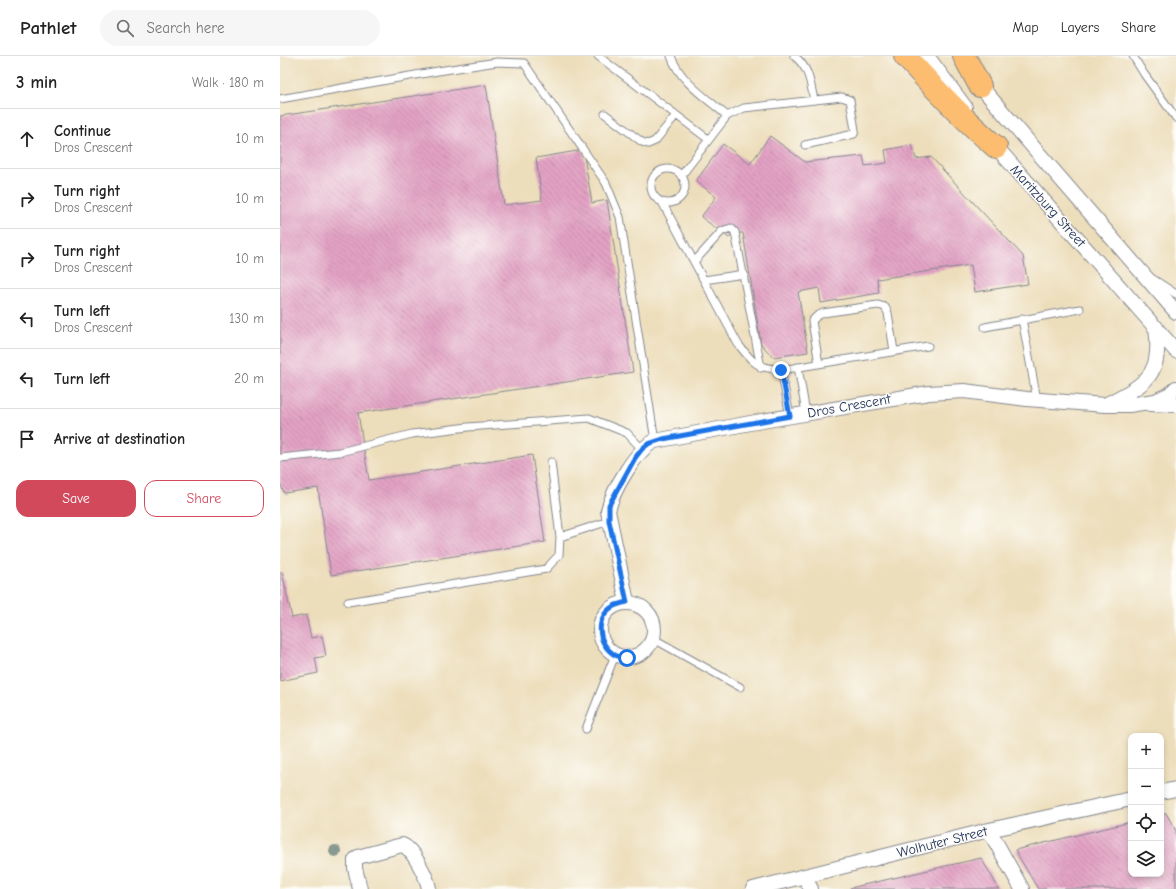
<!DOCTYPE html>
<meta charset="utf-8">
<style>
body{margin:0;font-family:"Comic Neue",sans-serif;background:#f6f6f6;color:#222}
.controls{position:absolute;right:12px;bottom:12px;display:grid;overflow:hidden;border-radius:8px;box-shadow:0 2px 6px #0003}
.controls button{width:36px;height:36px;display:grid;place-items:center;padding:0;border:0;border-bottom:1px solid #e0e0e0;background:#fff;color:#222;font:20px sans-serif}
.stop{position:absolute;width:12px;height:12px;margin:-9px;border:3px solid #1a73e8;border-radius:50%;background:#fff}
.stop.end{background:#1a73e8;border-color:#fff;box-shadow:0 1px 4px #0008}
.list{margin:0;padding:0;list-style:none}
h2{display:flex;justify-content:space-between;align-items:center;height:52px;margin:0;padding:0 16px;font-size:17px}
h2 small{font-size:13px;font-weight:400;color:#767676}
.list li{display:grid;grid-template-columns:26px 1fr auto;gap:12px;align-items:center;box-sizing:border-box;height:60px;padding:0 16px;border-top:1px solid #e0e0e0}
.list b{display:block;font-size:15px;white-space:nowrap}
.list p{margin:0;font-size:13px;white-space:nowrap;color:#767676}
.list em{font-size:13px;font-style:normal;color:#767676}
.actions{display:flex;gap:8px;padding:12px 16px}
.actions a{flex:1;padding:9px 0;border:1px solid #d1495b;border-radius:12px;text-align:center;font-size:14px;color:#d1495b}
.actions .main{background:#d1495b;color:#fff}
.icon{flex:none;width:22px;height:22px;fill:none;stroke:currentColor;stroke-width:2;stroke-linecap:round;stroke-linejoin:round}
.map{position:relative;flex:none;width:896px;height:833px;overflow:hidden}
header{display:flex;align-items:center;gap:24px;box-sizing:border-box;height:56px;padding:0 20px;background:#fff;border-bottom:1px solid #e0e0e0}
header strong{font-size:19px}
nav{display:flex;gap:22px;margin-inline-start:auto;font-size:14px}
.search{width:280px;height:36px;background:#f6f6f6;display:flex;align-items:center;gap:10px;box-sizing:border-box;padding:0 14px;border-radius:22px;color:#767676;font-size:15px}
main{display:flex}
aside{flex:1;background:#fff}
.map>svg:first-child{display:block}
</style>
<header>
<strong>Pathlet</strong>
<div class="search"><svg class="icon" aria-label="search" viewBox="0 0 24 24"><circle cx="10" cy="10" r="6"/><path d="M15 15l6 6"/></svg>Search here</div>
<nav><a>Map</a><a>Layers</a><a>Share</a></nav>
</header>
<main>
<aside>
<h2>3 min<small>Walk · 180 m</small></h2>
<ul class="list">
<li><svg class="icon" aria-label="ahead" viewBox="0 0 24 24"><path d="M12 20V5M6 11l6-6 6 6"/></svg><div><b>Continue</b><p>Dros Crescent</p></div><em>10 m</em></li>
<li><svg class="icon" aria-label="right" viewBox="0 0 24 24"><path d="M7 20v-9h11M14 6l5 5-5 5"/></svg><div><b>Turn right</b><p>Dros Crescent</p></div><em>10 m</em></li>
<li><svg class="icon" aria-label="right" viewBox="0 0 24 24"><path d="M7 20v-9h11M14 6l5 5-5 5"/></svg><div><b>Turn right</b><p>Dros Crescent</p></div><em>10 m</em></li>
<li><svg class="icon" aria-label="left" viewBox="0 0 24 24"><path d="M17 20v-9H6M10 6l-5 5 5 5"/></svg><div><b>Turn left</b><p>Dros Crescent</p></div><em>130 m</em></li>
<li><svg class="icon" aria-label="left" viewBox="0 0 24 24"><path d="M17 20v-9H6M10 6l-5 5 5 5"/></svg><div><b>Turn left</b></div><em>20 m</em></li>
<li><svg class="icon" aria-label="arrive" viewBox="0 0 24 24"><path d="M6 21V4h12l-3 4 3 4H6"/></svg><div><b>Arrive at destination</b></div></li>
</ul>
<div class="actions"><a class="main">Save</a><a>Share</a></div>
</aside>
<div class="map">
<svg width="896" height="833" viewBox="0 0 896 833">
<defs>
<pattern id="building-back-hatch" width="6" height="6" patternUnits="userSpaceOnUse"><rect width="6" height="6" fill="#e3a2c4"/><path d="M-1 5l2 2M0 0l6 6M5-1l2 2" fill="none" stroke="#b784a2"/></pattern>
</defs>
<rect width="100%" height="100%" fill="#fdfcf7"/>
<filter id="ink" filterUnits="userSpaceOnUse"><feTurbulence type="fractalNoise" baseFrequency=".025" numOctaves="2"/><feDisplacementMap in="SourceGraphic" scale="8" xChannelSelector="R" yChannelSelector="G"/><feConvolveMatrix kernelMatrix="1 2 1 2 8 2 1 2 1" color-interpolation-filters="sRGB"/></filter>
<filter id="wash" filterUnits="userSpaceOnUse"><feTurbulence type="fractalNoise" baseFrequency=".012" numOctaves="4" result="noise"/><feDisplacementMap in="SourceGraphic" scale="16" xChannelSelector="R" yChannelSelector="G"/><feGaussianBlur stdDeviation="0.9" result="paint"/><feColorMatrix in="noise" values="0 0 0 0 0 0 0 0 0 0 0 0 0 0 0 0 0 1.4 0 .05"/><feComposite in="paint" operator="in"/></filter>
<g filter="url(#wash)">
<rect width="100%" height="100%" fill="#eddebb"/>
<g id="blocks">
<path fill="url(#building-back-hatch)" d="M 206,29 L 224,149 L 262,144 L 256,102 L 303,94 L 312,147 L 327,144 L 353,316 L 78,357 L 89,424 L 252,399 L 265,486 L 51,519 L 38,432 L 4,437 L 0,427 L 0,60 Z
M 490,80 L 525,106 L 583,100 L 585,110 L 607,107 L 605,94 L 632,89 L 636,103 L 651,101 L 743,200 L 748,228 L 695,236 L 691,209 L 597,223 L 599,237 L 541,247 L 539,232 L 518,236 L 528,296 L 493,301 L 481,288 L 463,177 L 453,177 L 449,182 L 421,161 L 436,141 L 416,125 L 443,88 L 470,108 Z
M 2,516 L 12,562 L 26,559 L 31,582 L 42,580 L 46,600 L 35,602 L 38,617 L 0,625 L 0,517 Z
M 886,757 L 896,775 L 896,833 L 758,833 L 735,794 L 851,766 L 851,818 L 881,818 L 881,759 Z
M 701,802 L 719,833 L 570,833 L 570,832 Z"/>
</g>
</g>
<g filter="url(#ink)">
<use href="#blocks" fill-opacity="0" stroke="#84868c" stroke-width="1"/>
<g fill="none" stroke-linecap="round" stroke-linejoin="round">
<defs>
<path id="lane" d="M 318,0 L 428,83
M 391,0 C 400,26 427,42 447,60
M 514,0 C 529,11 530,26 534,44
M 853,0 L 864,18 L 896,62
M 0,43 L 158,15 L 217,6 L 244,7 L 326,127 L 340,161 L 375,385
M 325,58 L 362,86 L 368,88 L 375,85 L 396,59
M371 130a17 17 0 1 1 34 0a17 17 0 1 1-34 0Z
M 401,120 L 447,60 L 464,52 L 562,41 L 570,44 L 575,74 L 574,78 L 525,89
M 382,146 L 458,288 C 474,308 475,311 501,314 L 648,290
M 414,206 L 442,175 L 451,172 L 455,176 L 481,312
M 873,223 L 896,238
M 424,224 L 464,218
M 742,263 L 757,344
M 705,271 L 800,253
M 539,308 L 532,265 L 537,260 L 543,257 L 598,249 L 605,251 L 608,257 L 614,295
M 518,311 L 526,357
M 501,314 L 510,360
M 0,402 L 60,396 L 132,378 L 188,371 L 309,362 L 347,377 L 362,393
M 280,481 L 329,465
M 68,546 L 266,513 L 279,499 L 280,481 L 271,406
M 374,583 L 460,631
M 306,673 L 335,599"/>
<path id="street" d="M 647,0 L 685,51
M 695,24 L 896,256
M 711,85 L 896,295
M 827,348 C 867,327 882,320 876,271
M 870,348 L 896,349
M 347,546 L 328,455 C 332,436 356,393 375,385 L 476,366 L 649,337 L 684,335 L 747,343 L 825,349 L 849,349 L 875,345 L 890,338 L 896,332
M320 574a27 27 0 1 1 54 0a27 27 0 1 1-54 0Z
M 881,736 L 896,733
M 709,774 L 742,833
M 524,820 L 531,833
M 80,833 L 75,812 L 75,804 L 78,801 L 122,789 C 132,791 148,823 149,833
M 473,833 L 709,774 L 851,743"/>
<path id="highway" d="M 625,0 C 654,32 683,63 716,91
M 684,0 L 700,30"/>
</defs>
<use href="#lane" stroke="#84868c" stroke-width="9"/>
<use href="#street" stroke="#84868c" stroke-width="16"/>
<use href="#highway" stroke="#84868c" stroke-width="24"/>
<use href="#lane" stroke="#fff" stroke-width="7"/>
<use href="#street" stroke="#fff" stroke-width="14"/>
<use href="#highway" stroke="#fcbd6f" stroke-width="22"/>
</g>
<circle fill="#899890" cx="55" cy="795" r="6"/>
</g>
<g fill="none" stroke-linecap="round" stroke-linejoin="round" filter="url(#ink)">
<path stroke="#1a73e8" stroke-width="5" d="M 347,602 C 343,601 338,601 335,599 C 316,588 315,560 334,550 C 338,548 343,547 347,546 L 329,465 L 329,449 L 355,402 L 362,393 L 368,388 L 383,383 L 510,360 L 501,314"/>
</g>
<g text-anchor="middle" dominant-baseline="central" stroke-width="3" stroke-linejoin="round" paint-order="stroke">
<g font-size="14" fill="#1b2f5e" stroke="#fdfcf7">
<text transform="translate(768 150) rotate(48)">Maritzburg Street</text>
<text transform="translate(569 350) rotate(-10)">Dros Crescent</text>
<text transform="translate(662 786) rotate(-14)">Wolhuter Street</text>
</g>
</g>
</svg>
<div class="controls">
<button>+</button>
<button>−</button>
<button><svg class="icon" aria-label="locate" viewBox="0 0 24 24"><circle cx="12" cy="12" r="6"/><path d="M12 2v4M12 18v4M2 12h4M18 12h4"/></svg></button>
<button><svg class="icon" aria-label="layers" viewBox="0 0 24 24"><path d="M12 4l9 5-9 5-9-5zM3 14l9 5 9-5"/></svg></button>
</div>
<div class="stop" style="left:347px;top:602px"></div>
<div class="stop end" style="left:501px;top:314px"></div>
</div>
</main>
